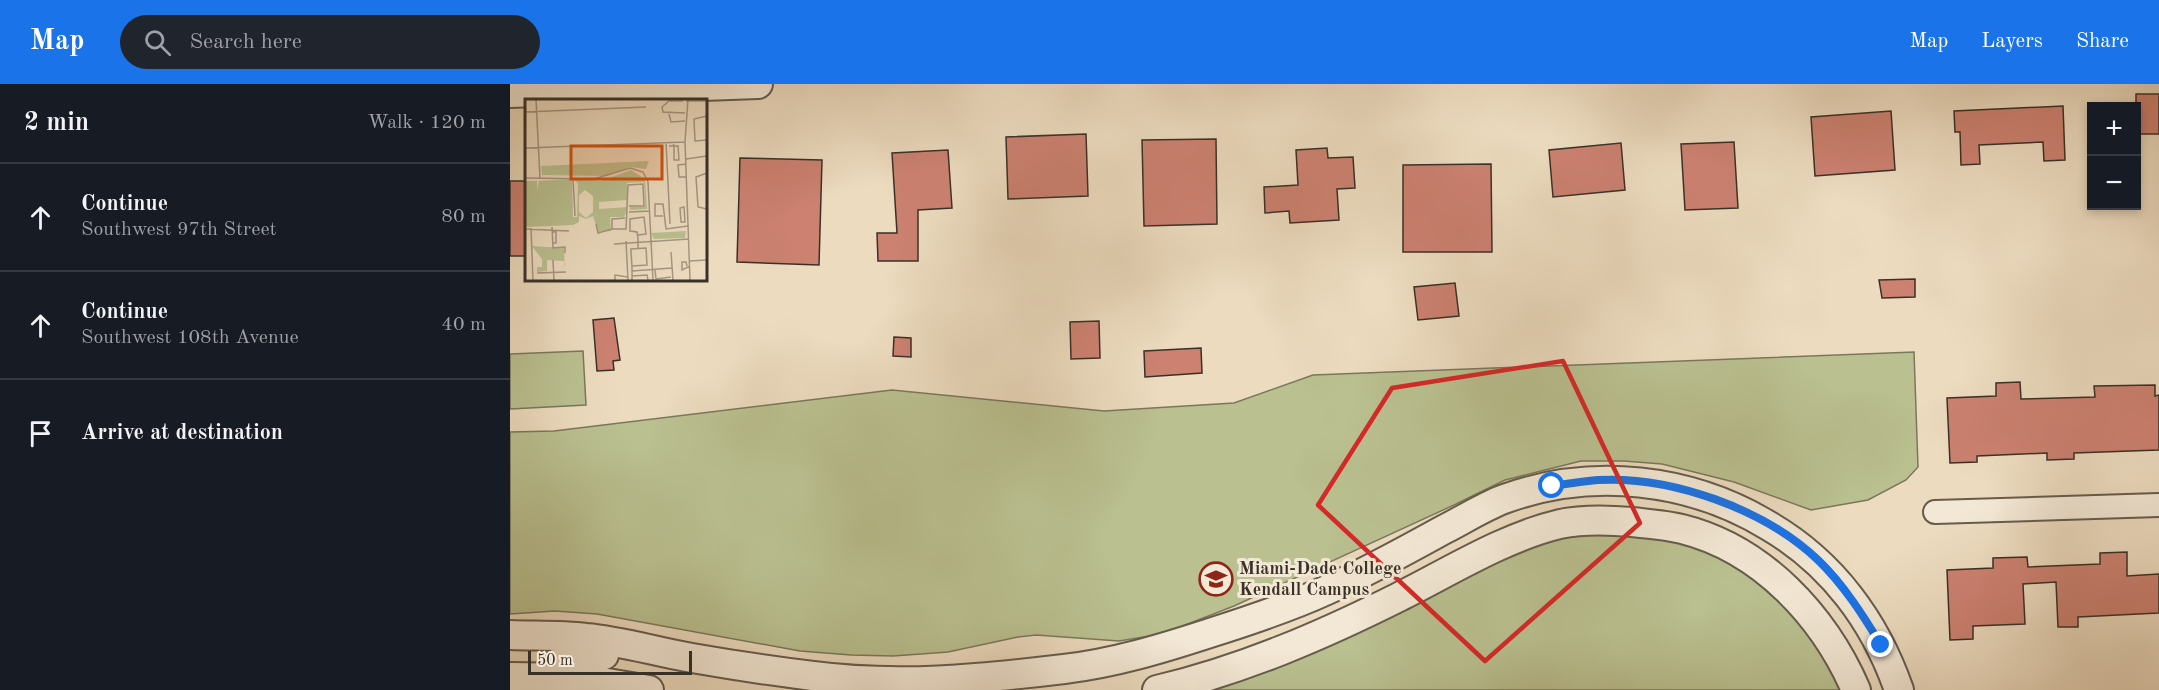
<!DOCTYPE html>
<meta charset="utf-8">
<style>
body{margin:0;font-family:"Old Standard TT",serif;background:#20242c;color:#f1f3f6}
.controls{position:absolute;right:18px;top:18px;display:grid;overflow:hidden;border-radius:0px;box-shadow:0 3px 9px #0003}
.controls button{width:54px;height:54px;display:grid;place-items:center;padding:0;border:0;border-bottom:2px solid #363941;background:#171b24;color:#f1f3f6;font:30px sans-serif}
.scale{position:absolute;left:18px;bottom:15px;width:164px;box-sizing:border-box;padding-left:6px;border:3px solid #393127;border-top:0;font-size:16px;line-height:21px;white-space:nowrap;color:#393127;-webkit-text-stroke:4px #f3e8d5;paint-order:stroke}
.stop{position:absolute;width:18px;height:18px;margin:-14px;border:4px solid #1a73e8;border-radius:50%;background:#fff}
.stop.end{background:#1a73e8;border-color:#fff;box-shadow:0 2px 6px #0008}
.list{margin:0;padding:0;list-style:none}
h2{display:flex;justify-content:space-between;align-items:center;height:78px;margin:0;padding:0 24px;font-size:26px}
h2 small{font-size:20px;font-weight:400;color:#9ea1a6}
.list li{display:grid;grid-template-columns:39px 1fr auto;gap:18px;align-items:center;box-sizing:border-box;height:108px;padding:0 24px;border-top:2px solid #363941}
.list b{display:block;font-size:22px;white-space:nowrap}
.list p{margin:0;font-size:20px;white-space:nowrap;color:#9ea1a6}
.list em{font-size:20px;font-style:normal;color:#9ea1a6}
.icon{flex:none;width:33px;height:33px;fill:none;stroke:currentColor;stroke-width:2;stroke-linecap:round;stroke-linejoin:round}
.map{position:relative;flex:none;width:1649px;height:606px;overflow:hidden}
header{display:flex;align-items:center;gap:36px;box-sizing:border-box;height:84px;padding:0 30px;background:#1a73e8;color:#fff}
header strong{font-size:28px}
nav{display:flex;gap:33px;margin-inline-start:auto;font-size:21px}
.search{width:420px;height:54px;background:#20242c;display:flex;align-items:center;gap:15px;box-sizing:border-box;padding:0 21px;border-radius:33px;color:#9ea1a6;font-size:22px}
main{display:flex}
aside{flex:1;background:#171b24}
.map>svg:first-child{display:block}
</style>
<header>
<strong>Map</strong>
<div class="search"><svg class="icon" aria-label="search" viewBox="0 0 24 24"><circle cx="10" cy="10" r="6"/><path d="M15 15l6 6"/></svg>Search here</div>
<nav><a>Map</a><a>Layers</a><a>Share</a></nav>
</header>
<main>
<aside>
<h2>2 min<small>Walk · 120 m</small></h2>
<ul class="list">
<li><svg class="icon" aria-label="ahead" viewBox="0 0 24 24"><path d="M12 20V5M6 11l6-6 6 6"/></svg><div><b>Continue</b><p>Southwest 97th Street</p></div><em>80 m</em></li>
<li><svg class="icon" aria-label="ahead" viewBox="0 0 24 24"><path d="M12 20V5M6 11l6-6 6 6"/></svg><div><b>Continue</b><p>Southwest 108th Avenue</p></div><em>40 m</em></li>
<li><svg class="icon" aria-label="arrive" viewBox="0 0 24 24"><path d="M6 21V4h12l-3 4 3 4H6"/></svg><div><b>Arrive at destination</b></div></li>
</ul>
</aside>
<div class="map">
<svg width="1649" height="606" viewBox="0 0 1649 606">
<rect width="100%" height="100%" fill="#ecdbbf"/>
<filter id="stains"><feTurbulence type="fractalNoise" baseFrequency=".00333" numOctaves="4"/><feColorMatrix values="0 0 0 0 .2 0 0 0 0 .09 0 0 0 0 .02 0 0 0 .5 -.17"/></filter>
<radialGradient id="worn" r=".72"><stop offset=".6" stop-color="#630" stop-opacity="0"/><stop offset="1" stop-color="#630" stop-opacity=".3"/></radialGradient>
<path fill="#bac090" stroke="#7a785c" stroke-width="1.5" d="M 73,267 L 76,321 L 0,325 L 0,270 Z
M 1404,268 L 1408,383 L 1396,396 L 1358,416 L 1301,426 L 1224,398 L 1152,380 L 1114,377 L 1071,377 L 995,396 L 944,421 L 724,522 L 652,550 L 609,557 L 526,551 L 508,553 L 438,568 L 383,572 L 341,571 L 290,567 L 87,530 L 45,527 L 0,530 L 0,348 L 44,347 L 382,306 L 594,327 L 724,319 L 803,291 Z
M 1093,446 L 1175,458 L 1233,484 L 1302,547 L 1334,606 L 690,606 L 1006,468 L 1045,453 Z"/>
<path fill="#cc8171" stroke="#393127" stroke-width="1.5" d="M 1626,10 L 1649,10 L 1649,50 L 1626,50 Z
M 1553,22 L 1555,76 L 1534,77 L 1533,58 L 1469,61 L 1470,80 L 1451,81 L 1450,48 L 1445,48 L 1444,27 Z
M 1381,27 L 1385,86 L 1305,92 L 1301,33 Z
M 576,50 L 578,112 L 498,115 L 496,53 Z
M 706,55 L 707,140 L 634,142 L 632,56 Z
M 1224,58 L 1228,124 L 1175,126 L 1171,60 Z
M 1111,59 L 1115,106 L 1043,113 L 1039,66 Z
M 817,64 L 818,74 L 843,73 L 845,104 L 827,105 L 829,136 L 780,139 L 779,127 L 755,129 L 754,103 L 788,101 L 786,66 Z
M 438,66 L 442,124 L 408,126 L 408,177 L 368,177 L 367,149 L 387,149 L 382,69 Z
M 230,74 L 312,76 L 309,181 L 227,178 Z
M 981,80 L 982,168 L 893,168 L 893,81 Z
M 0,97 L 16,97 L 16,172 L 0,172 Z
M 1405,195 L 1405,213 L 1372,214 L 1369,196 Z
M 945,199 L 949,232 L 908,236 L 904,203 Z
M 104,234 L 110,276 L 103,277 L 104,286 L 87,287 L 83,236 Z
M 589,237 L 590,274 L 561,275 L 560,238 Z
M 384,253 L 401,254 L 401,273 L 383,272 Z
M 691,264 L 692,289 L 635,293 L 634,267 Z
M 1510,298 L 1511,315 L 1585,313 L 1584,302 L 1645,301 L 1645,312 L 1649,311 L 1649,366 L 1564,369 L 1564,375 L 1537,376 L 1537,369 L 1467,372 L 1467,378 L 1440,379 L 1437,314 L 1486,312 L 1486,299 Z
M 1617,468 L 1617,492 L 1649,490 L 1649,529 L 1568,533 L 1568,543 L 1548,543 L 1546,498 L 1513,500 L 1515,540 L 1463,542 L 1463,555 L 1440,556 L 1437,486 L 1483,484 L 1483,474 L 1517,473 L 1518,483 L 1590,480 L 1590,469 Z"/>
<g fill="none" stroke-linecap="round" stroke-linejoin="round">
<defs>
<path id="minor" d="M 1425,428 L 1649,421"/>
<path id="tertiary" d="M 0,9 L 248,0
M 0,551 C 25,552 51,551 76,554 C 112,557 146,568 182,574 C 222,581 262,587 303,592 C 387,603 470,595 554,585 C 605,579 654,564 703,548 C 741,536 780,523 817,506 C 857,488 895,467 933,446 C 953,436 973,423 994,415 C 1082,383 1180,394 1259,442 C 1322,479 1365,537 1389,606
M 0,593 L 68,594 L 139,606
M 43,593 L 49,578 L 60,571 L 94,571
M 647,606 C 732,586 811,552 889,513 C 939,488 995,453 1050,440 C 1073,435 1099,436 1122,438 C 1139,440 1156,441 1172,445 C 1252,465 1314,532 1346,606"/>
</defs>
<use href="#minor" stroke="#665c4d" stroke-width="26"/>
<use href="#tertiary" stroke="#665c4d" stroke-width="32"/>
<use href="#minor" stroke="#f3e8d5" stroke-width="22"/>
<use href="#tertiary" stroke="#f3e8d5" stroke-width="28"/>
</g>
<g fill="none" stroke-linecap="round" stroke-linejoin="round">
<path stroke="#1a73e8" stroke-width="8" d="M 1042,402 C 1058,400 1073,397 1088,396 C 1162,392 1254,425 1308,476 C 1333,500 1353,531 1371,561"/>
</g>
<path fill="none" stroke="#d62828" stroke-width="4.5" stroke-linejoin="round" d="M 1053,277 L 1130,439 L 975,577 L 808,421 L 882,304 Z"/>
<defs>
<symbol id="university-ring" viewBox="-11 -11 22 22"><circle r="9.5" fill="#f3e8d5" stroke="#8f2418" stroke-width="1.5"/><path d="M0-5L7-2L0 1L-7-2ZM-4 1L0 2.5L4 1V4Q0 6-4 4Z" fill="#8f2418"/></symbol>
</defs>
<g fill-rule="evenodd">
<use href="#university-ring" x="687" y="476" width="38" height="38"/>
</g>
<g text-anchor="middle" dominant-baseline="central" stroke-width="6" stroke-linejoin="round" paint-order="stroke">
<g font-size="18" font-weight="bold" fill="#393127" stroke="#f3e8d5" text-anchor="start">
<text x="729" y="485">Miami-Dade College<tspan x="729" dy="21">Kendall Campus</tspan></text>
</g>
</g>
<g transform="translate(15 15)">
<rect width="182" height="182" fill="#ecdbbf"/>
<path d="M 124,62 L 121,70 L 105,68 L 82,77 L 17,76 L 16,67 ZM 106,71 L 120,80 L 122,110 L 105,111 L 105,108 L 120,108 L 119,83 L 102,84 L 102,101 L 74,103 L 74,110 L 103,108 L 99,118 L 85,118 L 86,132 L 73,133 L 68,117 L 61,120 L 54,117 L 54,123 L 48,126 L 0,128 L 0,82 L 12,82 L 12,92 L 14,82 L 47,80 L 48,118 L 52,118 L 53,85 L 49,80 L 76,82 ZM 60,91 L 68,97 L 68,113 L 61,119 L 54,113 L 54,96 ZM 161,132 L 160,139 L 129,140 L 126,134 ZM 7,147 L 39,149 L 40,171 L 39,162 L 22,161 L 22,172 L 12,173 L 12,168 L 17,168 L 17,160 Z" fill="#bac090" fill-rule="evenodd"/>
<path fill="none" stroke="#a49782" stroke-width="1.5" d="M 11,0 L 15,80M 163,0 L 160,43 L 165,181M 161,2 L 182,2M 137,8 L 138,13 L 160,14M 137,8 L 144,2 L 158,2M 0,13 L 121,8M 144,15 L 146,23 L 160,22M 182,17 L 169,20 L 170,42 L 182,41M 141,43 L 145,125M 144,47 L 153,47 L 154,61 L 149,61 L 149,47 L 148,43M 0,49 L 160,43M 161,60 L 182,57M 161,65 L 153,66 L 154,78 L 162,78M 182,74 L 171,78 L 173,108 L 182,110M 0,79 L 69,80 L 105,69 L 118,73 L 123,83 L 128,181M 48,80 L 50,117M 159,108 L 160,123 L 156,123 L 155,109 ZM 104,113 L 125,112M 138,117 L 130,117 L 130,105 L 138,105 L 141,130 L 163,127M 100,119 L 87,120 L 87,130 L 101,130 L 103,86 L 118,85 L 119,107 L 104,107M 71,125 L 73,134 L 87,130M 27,128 L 28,149 L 40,148 L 40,154M 6,129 L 8,181M 0,130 L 44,132M 27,133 L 31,133 L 31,144 L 27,144M 113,136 L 121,135 L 119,118 L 105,120 L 105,132 L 112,133 L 113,140 L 113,149M 101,142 L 103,181M 89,145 L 164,140M 146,153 L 148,181M 28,161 L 29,181M 164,162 L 182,161M 107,167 L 122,166 L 121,149 L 106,150 L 106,153 L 107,168 L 107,181M 162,167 L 161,163 L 157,163 L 157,171 L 165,167M 130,171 L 131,180 L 146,178M 107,172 L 147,169M 12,174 L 41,173M 107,177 L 122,176 L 123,181M 90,181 L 90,176 L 103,178"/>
<path fill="#ce5310" fill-opacity="0.15" stroke="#ce5310" stroke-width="3" d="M 46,47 L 137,47 L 137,80 L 46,80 Z"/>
<rect width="182" height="182" fill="none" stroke="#393127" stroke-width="3"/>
</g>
<rect width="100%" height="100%" filter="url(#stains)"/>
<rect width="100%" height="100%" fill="url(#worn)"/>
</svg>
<div class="controls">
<button>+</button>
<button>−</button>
</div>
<div class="scale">50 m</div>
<div class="stop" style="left:1042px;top:402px"></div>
<div class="stop end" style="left:1371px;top:561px"></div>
</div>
</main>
